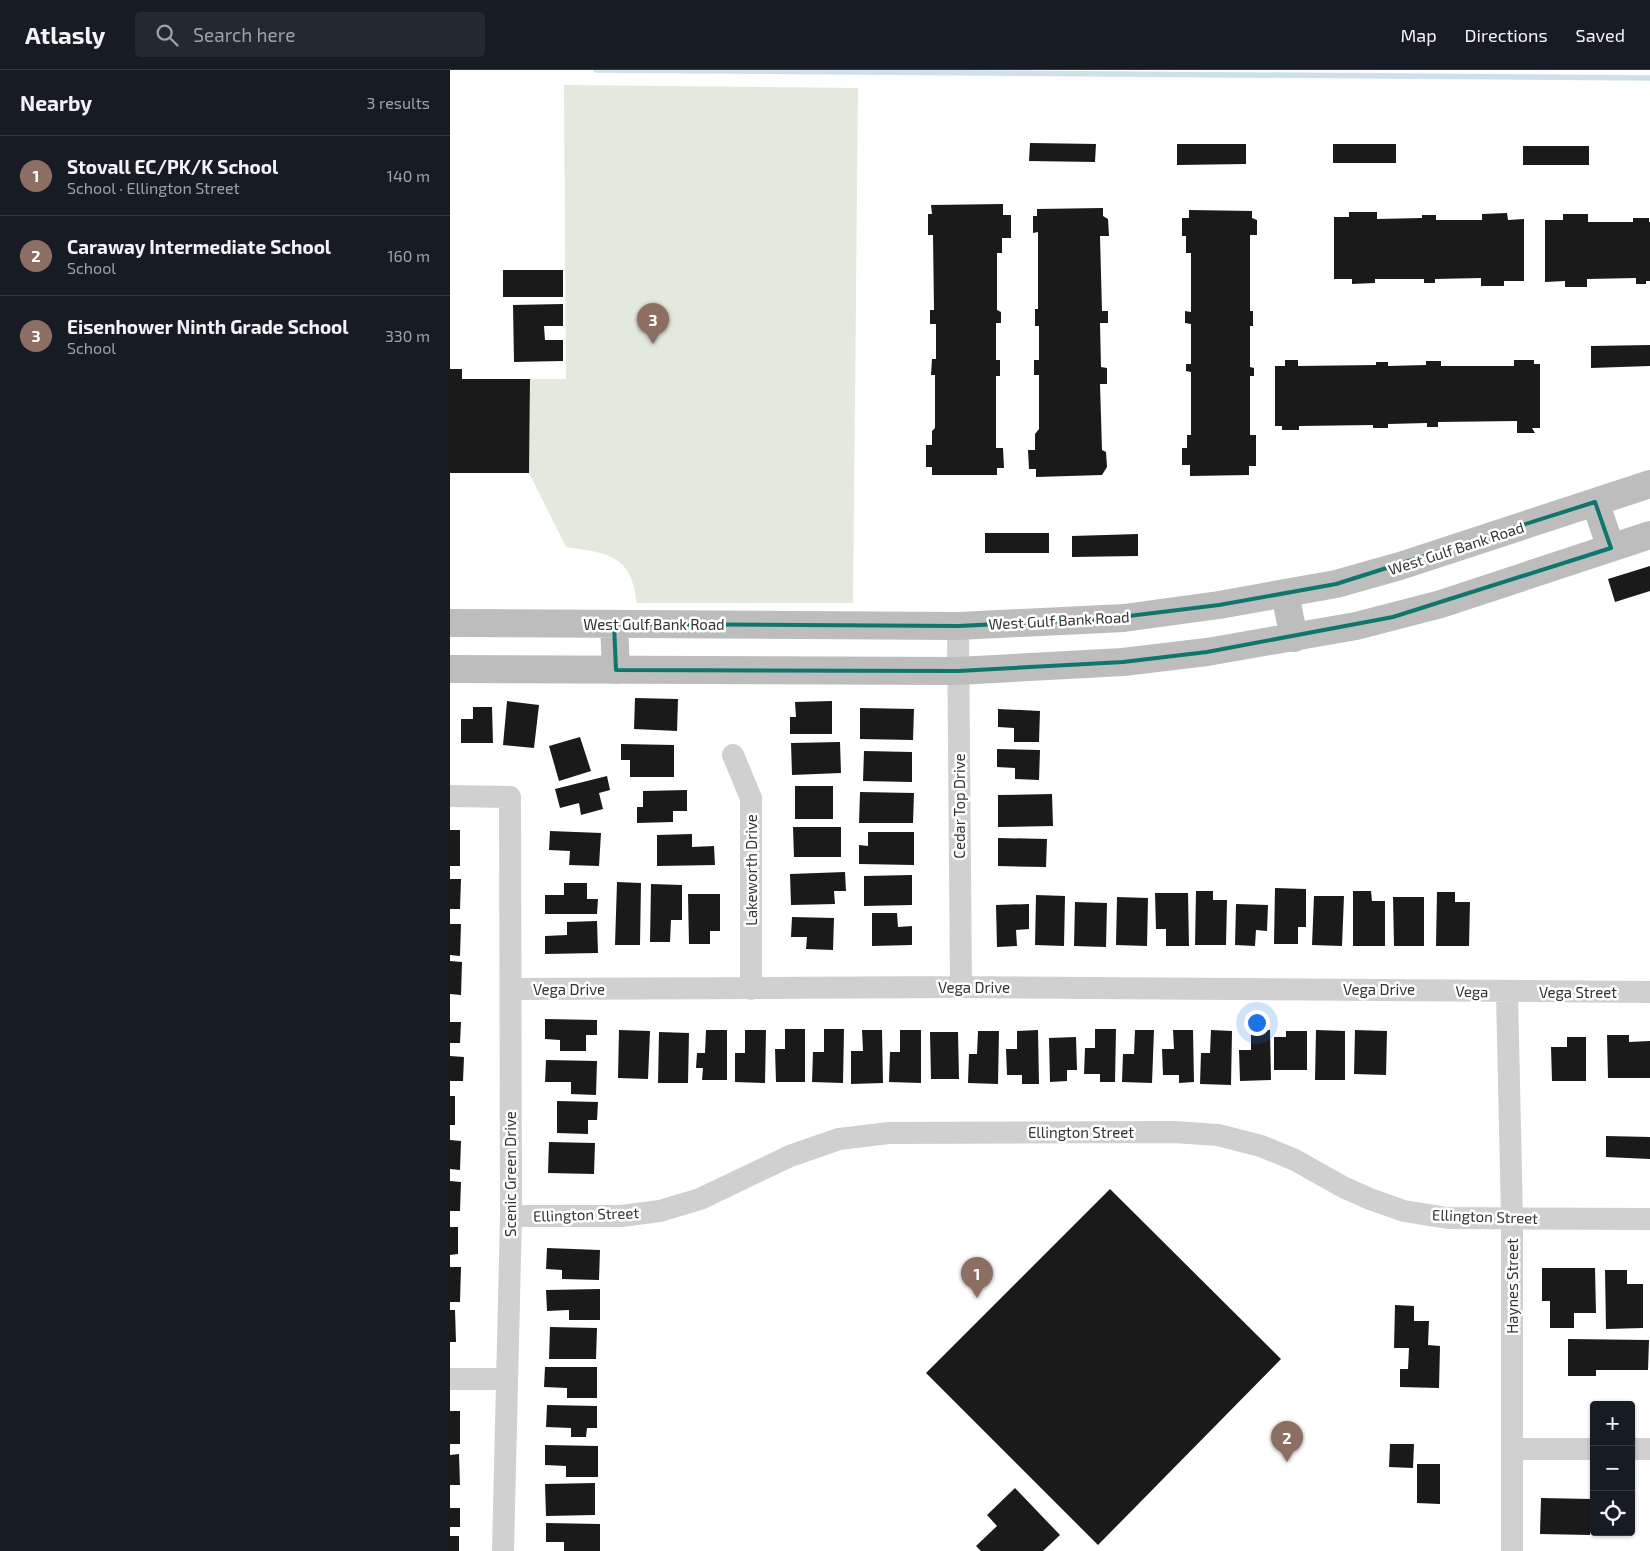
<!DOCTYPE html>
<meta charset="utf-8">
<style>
body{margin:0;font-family:"Exo 2",sans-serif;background:#242831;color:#f1f3f6}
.controls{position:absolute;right:15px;bottom:15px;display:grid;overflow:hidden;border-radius:5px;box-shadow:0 1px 4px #0004}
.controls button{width:45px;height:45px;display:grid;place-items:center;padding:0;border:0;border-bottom:1px solid #363941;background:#171b24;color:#f1f3f6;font:25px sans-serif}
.you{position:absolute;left:806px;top:952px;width:18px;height:18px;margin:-12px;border:4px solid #fff;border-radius:50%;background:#1a73e8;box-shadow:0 0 0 8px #1a73e833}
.badge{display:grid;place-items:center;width:32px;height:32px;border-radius:50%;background:#1a73e8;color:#fff;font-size:16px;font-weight:700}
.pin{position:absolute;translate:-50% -41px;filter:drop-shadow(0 1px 2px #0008)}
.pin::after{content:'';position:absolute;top:26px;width:18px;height:15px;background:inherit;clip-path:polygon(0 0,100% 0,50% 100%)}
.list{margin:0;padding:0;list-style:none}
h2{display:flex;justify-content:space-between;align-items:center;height:65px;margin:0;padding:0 20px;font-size:21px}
h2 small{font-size:16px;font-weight:400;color:#9ea1a6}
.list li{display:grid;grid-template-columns:32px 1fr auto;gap:15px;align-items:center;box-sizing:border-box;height:80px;padding:0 20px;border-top:1px solid #363941}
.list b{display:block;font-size:19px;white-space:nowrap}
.list p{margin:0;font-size:16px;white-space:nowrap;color:#9ea1a6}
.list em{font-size:16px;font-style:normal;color:#9ea1a6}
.icon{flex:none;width:28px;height:28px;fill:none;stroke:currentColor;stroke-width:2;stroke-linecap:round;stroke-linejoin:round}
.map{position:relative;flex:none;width:1200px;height:1481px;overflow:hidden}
header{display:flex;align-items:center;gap:30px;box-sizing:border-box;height:70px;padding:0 25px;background:#171b24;border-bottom:1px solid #363941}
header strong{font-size:24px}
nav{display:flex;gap:28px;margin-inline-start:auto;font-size:18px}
.search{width:350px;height:45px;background:#242831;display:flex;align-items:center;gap:12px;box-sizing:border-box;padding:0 18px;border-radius:5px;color:#9ea1a6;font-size:19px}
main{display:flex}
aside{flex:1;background:#171b24}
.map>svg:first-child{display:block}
</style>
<header>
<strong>Atlasly</strong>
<div class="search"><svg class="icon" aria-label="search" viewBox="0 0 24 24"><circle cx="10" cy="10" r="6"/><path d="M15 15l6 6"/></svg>Search here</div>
<nav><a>Map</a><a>Directions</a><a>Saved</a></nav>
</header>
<main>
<aside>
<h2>Nearby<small>3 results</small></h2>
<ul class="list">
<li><span class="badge" style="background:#8d6e63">1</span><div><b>Stovall EC/PK/K School</b><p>School · Ellington Street</p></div><em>140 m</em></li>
<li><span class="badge" style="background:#8d6e63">2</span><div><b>Caraway Intermediate School</b><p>School</p></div><em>160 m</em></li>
<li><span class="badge" style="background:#8d6e63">3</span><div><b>Eisenhower Ninth Grade School</b><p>School</p></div><em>330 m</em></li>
</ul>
</aside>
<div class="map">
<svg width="1200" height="1481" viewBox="0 0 1200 1481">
<rect width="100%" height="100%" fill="#fff"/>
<path fill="#e3e9dd" d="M 114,15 L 408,18 L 403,533 L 187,533 C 185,524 184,514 180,506 C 169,481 139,481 116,477 L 79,403 L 80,309 L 116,309 Z"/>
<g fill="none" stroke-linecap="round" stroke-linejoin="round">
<path stroke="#cee1ea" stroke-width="5.5" d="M 146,0 L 1200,8"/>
</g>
<path fill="#1a1a1a" d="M 580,73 L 646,74 L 645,92 L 579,91 Z
M 727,74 L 796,74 L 796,94 L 727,95 Z
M 883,74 L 946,74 L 946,93 L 883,93 Z
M 1073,76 L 1139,76 L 1139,95 L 1073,95 Z
M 553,134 L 553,145 L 561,145 L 561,168 L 552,168 L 552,183 L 547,183 L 547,240 L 551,242 L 551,253 L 546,253 L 546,290 L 550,290 L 550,306 L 546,306 L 546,378 L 553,378 L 554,398 L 547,398 L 547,405 L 482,405 L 482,397 L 476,397 L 476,375 L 482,375 L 482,361 L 485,358 L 485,305 L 481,305 L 482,289 L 486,289 L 486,254 L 480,254 L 480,240 L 484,240 L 483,165 L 478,165 L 478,144 L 482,144 L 481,135 Z
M 653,138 L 653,146 L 658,149 L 659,166 L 650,166 L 652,241 L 658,241 L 658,253 L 650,253 L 651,297 L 657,298 L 657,314 L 650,314 L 652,380 L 656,382 L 657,397 L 652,405 L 586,407 L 586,399 L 579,399 L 578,380 L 585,380 L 585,364 L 589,359 L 589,305 L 584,305 L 584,290 L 589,290 L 589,256 L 585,256 L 585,239 L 588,239 L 588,162 L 583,163 L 583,146 L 587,146 L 587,139 Z
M 739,140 L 802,141 L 802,148 L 807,150 L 807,165 L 800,165 L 800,241 L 803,241 L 803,256 L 800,256 L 800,297 L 804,298 L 804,306 L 800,306 L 800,365 L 806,365 L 806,396 L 799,396 L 799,405 L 740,406 L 740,395 L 732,395 L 732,378 L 737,378 L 737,365 L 741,365 L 741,302 L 736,301 L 736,294 L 741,294 L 741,254 L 735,253 L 735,241 L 741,242 L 741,183 L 736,183 L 736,166 L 732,166 L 732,148 L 739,148 Z
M 899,142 L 927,142 L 927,149 L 972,148 L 972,145 L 986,145 L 986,150 L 1032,150 L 1032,144 L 1057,143 L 1058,150 L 1074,149 L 1074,211 L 1054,211 L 1054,216 L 1031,216 L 1031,208 L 985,209 L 985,213 L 974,213 L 974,209 L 925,209 L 925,213 L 902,214 L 902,209 L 884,209 L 884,147 L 899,147 Z
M 1113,144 L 1138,144 L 1138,152 L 1183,152 L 1183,148 L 1199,148 L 1199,152 L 1200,152 L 1200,211 L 1196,211 L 1196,214 L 1186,214 L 1186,208 L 1137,209 L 1137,217 L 1115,217 L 1115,211 L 1095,212 L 1095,150 L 1113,150 Z
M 53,200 L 113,200 L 113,227 L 53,227 Z
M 113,234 L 113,256 L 94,256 L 95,270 L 113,270 L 113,291 L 64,292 L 63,235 Z
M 1200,275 L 1200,296 L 1141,298 L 1141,276 Z
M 835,290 L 848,290 L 848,296 L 926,295 L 926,292 L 938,292 L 938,296 L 976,295 L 976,291 L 991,291 L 991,296 L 1064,296 L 1064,290 L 1084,290 L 1084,294 L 1090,294 L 1090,358 L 1082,358 L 1085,363 L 1067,363 L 1067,351 L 988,352 L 988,357 L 977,357 L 977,353 L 938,354 L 938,358 L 923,358 L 923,355 L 849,356 L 849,360 L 832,360 L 832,356 L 825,356 L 825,296 L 835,296 Z
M 0,299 L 12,299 L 12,309 L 80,309 L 79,403 L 0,403 Z
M 535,463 L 599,463 L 599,483 L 535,483 Z
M 688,464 L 688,486 L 622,487 L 622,466 Z
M 1200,496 L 1200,521 L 1165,532 L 1158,509 Z
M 185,628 L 228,629 L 227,661 L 184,659 Z
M 57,631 L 89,635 L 84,678 L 53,675 Z
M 382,631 L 382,664 L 340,664 L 340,647 L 346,647 L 345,632 Z
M 23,637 L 42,637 L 43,673 L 11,673 L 11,649 L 23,649 Z
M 410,638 L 464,639 L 463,670 L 410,669 Z
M 548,639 L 590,641 L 589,672 L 564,672 L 564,658 L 548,657 Z
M 130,667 L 141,701 L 109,711 L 99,676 Z
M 390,672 L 391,703 L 342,705 L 341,673 Z
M 171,674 L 224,675 L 224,707 L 180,707 L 180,690 L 171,690 Z
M 547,679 L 590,680 L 589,710 L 565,709 L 565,698 L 547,697 Z
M 414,681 L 462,682 L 462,712 L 413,711 Z
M 157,706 L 160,720 L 149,723 L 153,739 L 131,745 L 129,733 L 110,738 L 105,719 Z
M 345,716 L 383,716 L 383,749 L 345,749 Z
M 237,720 L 237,741 L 223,741 L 223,752 L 187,753 L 187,737 L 193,737 L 193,721 Z
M 410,722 L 464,723 L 463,753 L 409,753 Z
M 602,724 L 603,756 L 548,757 L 548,725 Z
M 343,757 L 391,757 L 391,787 L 344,787 Z
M 0,760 L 10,760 L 10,796 L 0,796 Z
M 100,761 L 151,763 L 149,796 L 119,795 L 120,781 L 99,780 Z
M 418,762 L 464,762 L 464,795 L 409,794 L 409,775 L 418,776 Z
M 242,764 L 242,777 L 264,776 L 265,795 L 207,796 L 207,765 Z
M 548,768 L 597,769 L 596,797 L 548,796 Z
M 395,802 L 396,821 L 384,821 L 385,834 L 341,835 L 340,804 Z
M 462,805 L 462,835 L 414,836 L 414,806 Z
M 0,809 L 11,809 L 10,839 L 0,839 Z
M 167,812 L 191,813 L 190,875 L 165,875 Z
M 114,813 L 137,813 L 137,829 L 148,829 L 147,844 L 95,844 L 95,825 L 114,825 Z
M 201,814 L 232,815 L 232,850 L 221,850 L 220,872 L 200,872 Z
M 825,818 L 856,819 L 856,857 L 848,857 L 848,874 L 824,874 Z
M 746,821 L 763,821 L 763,830 L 777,830 L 776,875 L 745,875 Z
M 903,821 L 921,821 L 922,831 L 935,831 L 935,876 L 903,876 Z
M 987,822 L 1005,822 L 1005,832 L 1020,832 L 1019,876 L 986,876 Z
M 705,823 L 738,823 L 739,876 L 716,876 L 716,859 L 706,859 Z
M 238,824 L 270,824 L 270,861 L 260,861 L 260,874 L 239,874 Z
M 586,825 L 615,826 L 614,876 L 585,875 Z
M 864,826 L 894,826 L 892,876 L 862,875 Z
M 667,827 L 698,828 L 697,876 L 666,875 Z
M 943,827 L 974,827 L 974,876 L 944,876 Z
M 625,832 L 657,833 L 656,877 L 624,876 Z
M 579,834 L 579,859 L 566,860 L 567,876 L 547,877 L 546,835 Z
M 786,834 L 818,835 L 817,861 L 806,860 L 805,876 L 785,875 Z
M 422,843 L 447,843 L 448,857 L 462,856 L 462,875 L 422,876 Z
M 342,847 L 384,848 L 383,880 L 356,879 L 357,867 L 341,867 Z
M 147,851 L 148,883 L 95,884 L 95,866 L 117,865 L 117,852 Z
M 0,854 L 11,854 L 10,886 L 0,885 Z
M 0,891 L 12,892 L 11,925 L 0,924 Z
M 95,949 L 147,950 L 147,965 L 136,965 L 136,981 L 110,981 L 110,970 L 95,969 Z
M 0,952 L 11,952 L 10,973 L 0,973 Z
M 335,959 L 355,959 L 355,1012 L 326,1012 L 325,979 L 335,979 Z
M 374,959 L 394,959 L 393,1013 L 362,1012 L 363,982 L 374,982 Z
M 645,959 L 666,959 L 665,1012 L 650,1012 L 650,1004 L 634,1004 L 635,978 L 645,978 Z
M 169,960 L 200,961 L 198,1009 L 168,1008 Z
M 256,960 L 277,960 L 277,1010 L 252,1010 L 253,998 L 246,998 L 247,983 L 255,983 Z
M 295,960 L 316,960 L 315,1013 L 285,1012 L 285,983 L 295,983 Z
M 412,960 L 432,960 L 433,1013 L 401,1014 L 401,981 L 413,981 Z
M 450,960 L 471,960 L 471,1013 L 439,1012 L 440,982 L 450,982 Z
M 588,960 L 589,1014 L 572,1014 L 572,1005 L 557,1005 L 556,979 L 567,979 L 567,961 Z
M 685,960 L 704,960 L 702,1013 L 672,1012 L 673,984 L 684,984 Z
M 723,960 L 743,960 L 744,1012 L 729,1013 L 729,1005 L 713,1005 L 712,979 L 724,979 Z
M 761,960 L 782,961 L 781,1015 L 750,1014 L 751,983 L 760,983 Z
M 801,960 L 820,960 L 821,1010 L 790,1011 L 789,980 L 801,980 Z
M 866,960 L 895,961 L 895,1010 L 865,1010 Z
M 905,960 L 937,961 L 936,1005 L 904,1004 Z
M 528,961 L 549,961 L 548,1014 L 518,1013 L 519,984 L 527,984 Z
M 836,961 L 857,961 L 857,1000 L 824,1000 L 824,967 L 836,967 Z
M 209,962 L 239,963 L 238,1013 L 208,1013 Z
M 480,962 L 508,962 L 509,1009 L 481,1009 Z
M 1157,965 L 1179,965 L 1179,972 L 1200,971 L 1200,1008 L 1158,1008 Z
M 626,967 L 627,1000 L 617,1000 L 617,1011 L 600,1012 L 599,968 Z
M 1117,967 L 1136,967 L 1136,1011 L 1102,1011 L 1101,977 L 1117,977 Z
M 0,986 L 14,987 L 13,1011 L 0,1011 Z
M 96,990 L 147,991 L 146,1025 L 121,1024 L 121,1012 L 95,1012 Z
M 0,1026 L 5,1026 L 5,1055 L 0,1055 Z
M 107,1031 L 148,1032 L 147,1050 L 138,1050 L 138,1064 L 107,1063 Z
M 1156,1066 L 1200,1067 L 1200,1089 L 1156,1087 Z
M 0,1070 L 11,1071 L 10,1100 L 0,1099 Z
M 99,1072 L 145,1073 L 144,1104 L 98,1103 Z
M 0,1111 L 11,1112 L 10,1141 L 0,1141 Z
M 660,1119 L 831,1289 L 648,1475 L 476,1303 Z
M 0,1157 L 8,1157 L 8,1184 L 0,1185 Z
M 97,1178 L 150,1180 L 149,1210 L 112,1209 L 112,1200 L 96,1199 Z
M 0,1197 L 11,1197 L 10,1232 L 0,1232 Z
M 1092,1198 L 1145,1198 L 1146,1243 L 1124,1243 L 1124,1258 L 1100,1258 L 1100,1231 L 1092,1231 Z
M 1155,1200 L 1177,1200 L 1177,1214 L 1193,1214 L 1193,1258 L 1156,1259 Z
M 150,1219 L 150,1250 L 119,1250 L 119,1240 L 97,1241 L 96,1220 Z
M 945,1235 L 964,1236 L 964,1251 L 979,1251 L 978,1275 L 990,1276 L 989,1318 L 950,1317 L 950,1299 L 958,1299 L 959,1278 L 944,1278 Z
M 0,1240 L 5,1240 L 6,1272 L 0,1272 Z
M 100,1257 L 147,1258 L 146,1289 L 99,1289 Z
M 1118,1269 L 1199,1270 L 1198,1300 L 1146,1300 L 1146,1306 L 1118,1306 Z
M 95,1297 L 147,1297 L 147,1328 L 117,1328 L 117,1318 L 94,1317 Z
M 97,1335 L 147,1336 L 147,1358 L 137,1358 L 136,1367 L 121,1367 L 121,1358 L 96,1357 Z
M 0,1341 L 10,1341 L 10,1374 L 0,1374 Z
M 940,1374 L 964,1374 L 963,1398 L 939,1397 Z
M 95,1375 L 148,1376 L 148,1407 L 116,1407 L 116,1396 L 95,1395 Z
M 9,1384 L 10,1415 L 0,1415 L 0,1385 Z
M 967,1394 L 990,1394 L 990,1434 L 967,1433 Z
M 145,1413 L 145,1445 L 96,1446 L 95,1414 Z
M 565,1418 L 610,1465 L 593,1481 L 531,1481 L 526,1476 L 547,1456 L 537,1445 Z
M 1091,1428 L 1142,1429 L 1140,1465 L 1090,1464 Z
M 0,1438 L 10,1438 L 10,1457 L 0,1457 Z
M 96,1453 L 150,1454 L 150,1481 L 114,1481 L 114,1472 L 96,1472 Z
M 0,1466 L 9,1466 L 9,1481 L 0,1481 Z"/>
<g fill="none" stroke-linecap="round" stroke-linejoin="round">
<path stroke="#d0d0d0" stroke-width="22" d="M 508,556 L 511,917
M 283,685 L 301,728 L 301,919
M 0,726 L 60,727 L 61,1146 L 53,1481
M 61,919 L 511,917 L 1200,922
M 1057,922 L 1062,1148 L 1062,1481
M 61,1146 L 171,1146 L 210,1141 L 250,1129 L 340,1086 L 389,1069 L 439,1063 L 724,1062 L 768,1065 L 811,1076 L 845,1090 L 893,1117 L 920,1129 L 954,1141 L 998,1148 L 1200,1149
M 0,1309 L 56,1309
M 1062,1379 L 1144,1379
M 1181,1379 L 1200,1379"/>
<path stroke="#bdbdbd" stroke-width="28" d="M 1145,432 L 1161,478
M 835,524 L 844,568
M 0,553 L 508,556 L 674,548 L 769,535 L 886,514 L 950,496 L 1200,414
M 164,554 L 166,600
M 0,599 L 508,601 L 673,592 L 757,582 L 906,556 L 991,534 L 1200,465"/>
</g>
<path fill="none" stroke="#0f766e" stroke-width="4" stroke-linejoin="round" d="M 1145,432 L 1161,478 L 943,547 L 757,582 L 673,592 L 508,601 L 166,600 L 164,554 L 508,556 L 654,549 L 769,535 L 886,514 Z"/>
<g text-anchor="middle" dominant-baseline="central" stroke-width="5" stroke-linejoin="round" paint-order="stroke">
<g font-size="15" fill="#333" stroke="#fff">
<text transform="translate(1006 478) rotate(-18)">West Gulf Bank Road</text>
<text transform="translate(609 550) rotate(-3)">West Gulf Bank Road</text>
<text x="204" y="554">West Gulf Bank Road</text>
<text transform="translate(509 736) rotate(-90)">Cedar Top Drive</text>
<text transform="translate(301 800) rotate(-90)">Lakeworth Drive</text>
<text x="524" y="917">Vega Drive</text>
<text x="119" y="919">Vega Drive</text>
<text x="929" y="919">Vega Drive</text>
<text transform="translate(1022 921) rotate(2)">Vega</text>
<text x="1128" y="922">Vega Street</text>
<text x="631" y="1062">Ellington Street</text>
<text transform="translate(60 1104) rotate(-90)">Scenic Green Drive</text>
<text transform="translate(136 1144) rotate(-2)">Ellington Street</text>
<text transform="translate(1035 1146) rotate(2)">Ellington Street</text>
<text transform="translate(1062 1216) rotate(-90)">Haynes Street</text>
</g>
</g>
</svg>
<div class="controls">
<button>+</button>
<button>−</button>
<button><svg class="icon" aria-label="locate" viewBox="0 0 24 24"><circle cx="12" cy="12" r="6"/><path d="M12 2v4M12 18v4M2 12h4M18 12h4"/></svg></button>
</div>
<div class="you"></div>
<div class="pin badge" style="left:527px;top:1228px;background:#8d6e63">1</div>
<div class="pin badge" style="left:837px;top:1392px;background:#8d6e63">2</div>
<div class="pin badge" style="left:203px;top:274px;background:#8d6e63">3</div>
</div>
</main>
